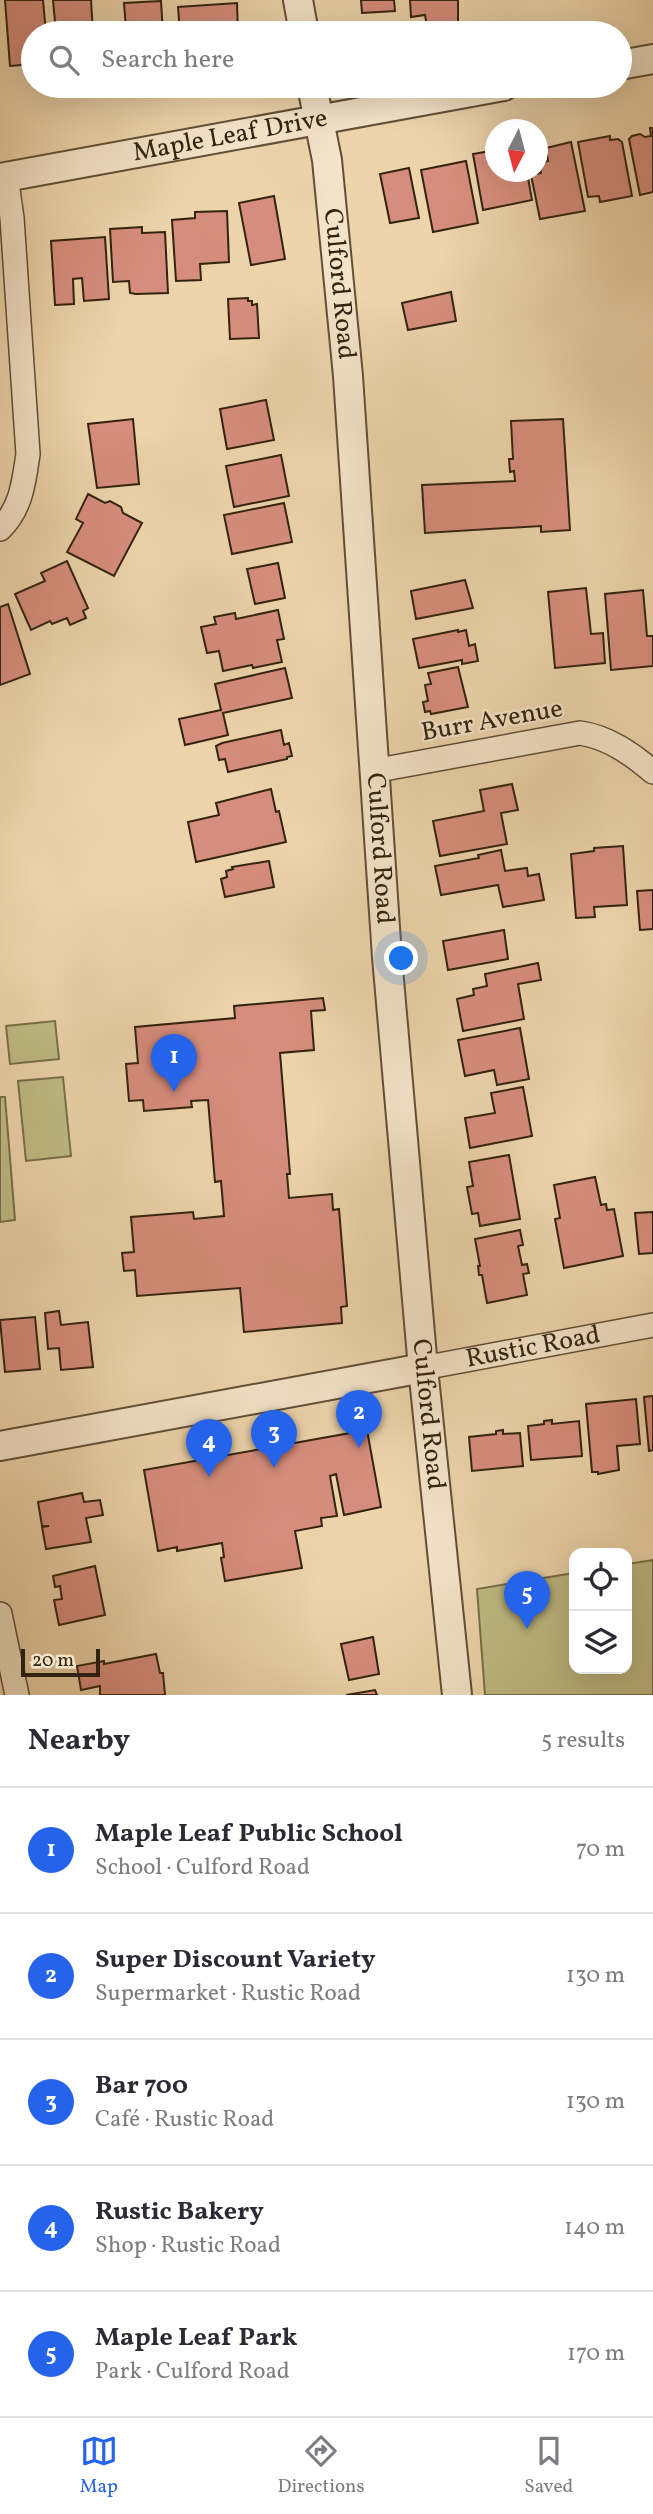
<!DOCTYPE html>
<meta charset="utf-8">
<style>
body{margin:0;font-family:Vollkorn,serif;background:#f2f2f3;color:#2b2b33}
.controls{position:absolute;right:21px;bottom:21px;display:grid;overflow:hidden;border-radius:14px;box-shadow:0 7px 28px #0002}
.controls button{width:63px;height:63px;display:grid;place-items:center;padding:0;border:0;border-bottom:2px solid #e1e1e2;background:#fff;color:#2b2b33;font:35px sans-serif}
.compass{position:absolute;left:485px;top:119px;width:63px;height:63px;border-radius:50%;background:#fff;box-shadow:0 7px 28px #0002;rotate:186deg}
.scale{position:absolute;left:21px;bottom:18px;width:79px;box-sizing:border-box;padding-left:7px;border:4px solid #322310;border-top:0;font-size:19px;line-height:24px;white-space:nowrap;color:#322310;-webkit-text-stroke:5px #f3e3c8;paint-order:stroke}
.you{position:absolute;left:402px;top:959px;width:24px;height:24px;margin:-18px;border:5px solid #fff;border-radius:50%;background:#1a73e8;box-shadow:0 0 0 10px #1a73e833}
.badge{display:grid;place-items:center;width:46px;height:46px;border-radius:50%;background:#2563eb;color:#fff;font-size:23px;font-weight:700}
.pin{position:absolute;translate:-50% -58px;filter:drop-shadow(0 2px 4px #0008)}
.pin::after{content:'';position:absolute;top:37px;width:24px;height:21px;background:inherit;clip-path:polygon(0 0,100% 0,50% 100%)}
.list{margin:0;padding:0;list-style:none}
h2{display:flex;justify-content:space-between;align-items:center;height:91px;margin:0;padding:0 28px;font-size:30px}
h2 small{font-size:23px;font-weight:400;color:#7c7c81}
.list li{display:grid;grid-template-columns:46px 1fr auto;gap:21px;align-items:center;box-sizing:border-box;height:126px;padding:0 28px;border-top:2px solid #e1e1e2}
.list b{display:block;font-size:26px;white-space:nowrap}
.list p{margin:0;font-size:23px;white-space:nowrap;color:#7c7c81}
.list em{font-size:23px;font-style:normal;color:#7c7c81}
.icon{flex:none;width:38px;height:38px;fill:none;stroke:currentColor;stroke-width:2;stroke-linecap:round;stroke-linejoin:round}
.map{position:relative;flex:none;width:653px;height:1695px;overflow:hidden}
.search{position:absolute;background:#fff;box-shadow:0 7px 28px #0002;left:21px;right:21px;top:21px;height:77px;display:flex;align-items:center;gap:18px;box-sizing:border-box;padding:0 24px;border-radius:38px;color:#7c7c81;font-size:26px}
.sheet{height:721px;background:#fff}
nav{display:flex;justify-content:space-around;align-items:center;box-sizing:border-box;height:98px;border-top:2px solid #e1e1e2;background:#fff;font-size:19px;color:#7c7c81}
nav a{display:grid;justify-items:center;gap:4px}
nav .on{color:#2563eb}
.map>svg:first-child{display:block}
</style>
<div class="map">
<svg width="653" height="1695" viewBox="0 0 653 1695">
<rect width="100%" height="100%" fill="#edd4ab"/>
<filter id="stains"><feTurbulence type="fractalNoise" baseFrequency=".00286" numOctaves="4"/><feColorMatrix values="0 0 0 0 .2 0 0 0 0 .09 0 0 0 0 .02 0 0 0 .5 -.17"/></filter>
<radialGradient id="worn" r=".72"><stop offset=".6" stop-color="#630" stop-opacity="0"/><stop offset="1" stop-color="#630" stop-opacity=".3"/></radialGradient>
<path fill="#bfbb84" stroke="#786f4a" stroke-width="2" d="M 55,1021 L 59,1059 L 10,1064 L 6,1026 Z
M 63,1077 L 71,1156 L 26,1161 L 18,1081 Z
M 0,1097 L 5,1097 L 15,1220 L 0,1222 Z
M 653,1560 L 653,1695 L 485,1695 L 477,1589 L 574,1573 L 574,1669 L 627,1669 L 627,1564 Z"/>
<path fill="#d78d7d" stroke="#322310" stroke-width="2" d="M 5,0 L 43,0 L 46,33 L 33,33 L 33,64 L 10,66 Z
M 53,0 L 91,0 L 93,33 L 56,33 Z
M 361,0 L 394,0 L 395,11 L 362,13 Z
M 410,0 L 458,0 L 458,24 L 427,26 L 425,15 L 411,17 Z
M 161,1 L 163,33 L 119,33 L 119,29 L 126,29 L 124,3 Z
M 237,3 L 238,33 L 180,33 L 178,7 Z
M 650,128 L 653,128 L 653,192 L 640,195 L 629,139 L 632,136 L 640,134 L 645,137 L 651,136 Z
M 610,136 L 610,140 L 618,139 L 622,142 L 632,196 L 600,202 L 599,196 L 588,197 L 578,142 Z
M 571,142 L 585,211 L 540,219 L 531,175 L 541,173 L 539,163 L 548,161 L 546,148 Z
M 496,150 L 496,172 L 527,172 L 532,200 L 483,210 L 473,154 Z
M 466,161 L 478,223 L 433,232 L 421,170 Z
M 409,168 L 419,218 L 390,223 L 380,174 Z
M 274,196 L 285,259 L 251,265 L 239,203 Z
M 227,211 L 229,262 L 200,264 L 201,280 L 176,281 L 172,220 L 195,218 L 195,212 Z
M 142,227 L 142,233 L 165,232 L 168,293 L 136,294 L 130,293 L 129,281 L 113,282 L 110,229 Z
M 105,237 L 109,299 L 84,301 L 82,278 L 73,279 L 74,304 L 55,305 L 51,241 Z
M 451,292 L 456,321 L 408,330 L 402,303 Z
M 248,298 L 248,301 L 252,301 L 252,305 L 257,304 L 259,338 L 230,339 L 228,299 Z
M 266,400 L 274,440 L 227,449 L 220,409 Z
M 133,419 L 139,484 L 97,488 L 88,424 Z
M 563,419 L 570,530 L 541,532 L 541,526 L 425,533 L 422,485 L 515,481 L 514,471 L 510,472 L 509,459 L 513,459 L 511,421 Z
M 281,455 L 289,496 L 234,507 L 226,466 Z
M 88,494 L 105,503 L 110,501 L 121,507 L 123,513 L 142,523 L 114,576 L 67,552 L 83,523 L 76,519 Z
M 284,503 L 292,542 L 232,554 L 224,515 Z
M 67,561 L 88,608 L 83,611 L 86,618 L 70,625 L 67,618 L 52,624 L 50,621 L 31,630 L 15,594 L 45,581 L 41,573 Z
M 278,563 L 285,598 L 255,604 L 247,569 Z
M 465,580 L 473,608 L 416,619 L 411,591 Z
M 586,588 L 591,634 L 603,633 L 605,663 L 555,668 L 548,592 Z
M 643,590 L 647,636 L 653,636 L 653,666 L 611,670 L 605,594 Z
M 8,604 L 30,674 L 0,685 L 0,607 Z
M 278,610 L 284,639 L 277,640 L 282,662 L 253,668 L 252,665 L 223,671 L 219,651 L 207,653 L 201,627 L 216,624 L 214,617 L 235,613 L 236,619 Z
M 458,630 L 458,632 L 466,630 L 469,646 L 475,644 L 478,661 L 462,664 L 462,660 L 419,668 L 413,639 Z
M 458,667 L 468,707 L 431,714 L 430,711 L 425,712 L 423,702 L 428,701 L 425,685 L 431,684 L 428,673 Z
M 285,668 L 292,698 L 223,713 L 228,735 L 185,745 L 179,719 L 221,710 L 215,684 Z
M 281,730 L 284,745 L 289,743 L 292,756 L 287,757 L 287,759 L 228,772 L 225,759 L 219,760 L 216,746 L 222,743 Z
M 512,784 L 518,810 L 501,813 L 507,844 L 440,856 L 433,821 L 484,811 L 480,790 Z
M 271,789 L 276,812 L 279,811 L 286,842 L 196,862 L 188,822 L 219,815 L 216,803 Z
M 623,846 L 627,905 L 594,907 L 595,917 L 576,918 L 571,854 L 594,851 L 594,848 Z
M 501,850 L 505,871 L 527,868 L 528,876 L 539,874 L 544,900 L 503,907 L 498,885 L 441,895 L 435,866 L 479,858 L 478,855 Z
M 269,861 L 274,887 L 225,897 L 221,879 L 227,877 L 226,871 L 233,869 L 232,867 Z
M 653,890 L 653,929 L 640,930 L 637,891 Z
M 504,930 L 508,959 L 448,970 L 443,941 Z
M 538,963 L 541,980 L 518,984 L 524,1019 L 463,1031 L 457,999 L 474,995 L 473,989 L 487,986 L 485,974 Z
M 323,998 L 325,1010 L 311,1011 L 314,1050 L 280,1053 L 290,1174 L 287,1174 L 289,1198 L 332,1194 L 333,1210 L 339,1209 L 347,1306 L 341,1307 L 342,1323 L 244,1332 L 240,1288 L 137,1296 L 135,1270 L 124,1271 L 122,1253 L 134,1252 L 131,1217 L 193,1212 L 194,1219 L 224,1216 L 221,1181 L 215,1182 L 208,1100 L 191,1101 L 192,1107 L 144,1111 L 143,1100 L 129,1101 L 126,1064 L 138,1063 L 135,1027 L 235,1018 L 234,1006 Z
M 520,1028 L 529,1079 L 497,1085 L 494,1070 L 465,1076 L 458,1040 Z
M 523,1087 L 532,1136 L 470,1148 L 465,1118 L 495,1113 L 491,1093 Z
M 509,1155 L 520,1219 L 480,1226 L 478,1213 L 472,1214 L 467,1187 L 473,1186 L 469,1162 Z
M 595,1177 L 601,1205 L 606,1204 L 607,1210 L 614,1209 L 623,1256 L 564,1268 L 555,1219 L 560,1218 L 554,1185 Z
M 653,1212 L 653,1253 L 639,1254 L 635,1213 Z
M 520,1230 L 523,1245 L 518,1246 L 522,1265 L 527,1264 L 529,1273 L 523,1274 L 527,1295 L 487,1303 L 482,1275 L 479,1275 L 478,1266 L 480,1266 L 475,1239 Z
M 59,1311 L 61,1325 L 88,1322 L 93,1367 L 61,1370 L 59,1348 L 48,1349 L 45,1313 Z
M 35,1317 L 40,1369 L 5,1372 L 0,1320 Z
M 653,1396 L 653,1450 L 649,1451 L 644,1397 Z
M 636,1399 L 640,1444 L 617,1446 L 619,1470 L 598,1474 L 598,1472 L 592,1472 L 586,1404 Z
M 552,1420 L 552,1424 L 579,1421 L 582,1456 L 531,1460 L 528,1426 L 544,1424 L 544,1421 Z
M 367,1430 L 381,1507 L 344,1515 L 336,1474 L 330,1476 L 337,1516 L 321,1518 L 322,1526 L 295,1531 L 302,1568 L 225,1581 L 221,1558 L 224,1557 L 222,1543 L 177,1551 L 177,1547 L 158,1551 L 144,1470 Z
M 503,1430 L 503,1434 L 520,1433 L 523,1466 L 472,1471 L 469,1437 L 496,1434 L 496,1431 Z
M 82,1493 L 84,1502 L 100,1500 L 103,1515 L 86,1518 L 91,1542 L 46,1549 L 42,1527 L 49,1526 L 42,1526 L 38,1502 Z
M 95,1566 L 105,1615 L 59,1625 L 54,1600 L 62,1599 L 60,1586 L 55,1587 L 53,1576 Z
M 373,1637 L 379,1674 L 349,1680 L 341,1644 Z
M 156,1654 L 160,1673 L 163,1673 L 165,1695 L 100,1695 L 100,1686 L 81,1690 L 77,1666 L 104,1661 L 104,1664 Z
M 375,1690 L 377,1695 L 346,1695 Z"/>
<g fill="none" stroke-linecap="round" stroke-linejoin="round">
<defs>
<g id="minor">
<path d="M 0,529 C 21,509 24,482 28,454 L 12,218 L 6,176"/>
<path d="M 373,771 L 580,733 C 608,737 632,754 653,772"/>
<path id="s1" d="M 423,1368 L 653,1325"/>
<path d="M 0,1614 L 17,1695"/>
</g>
<g id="tertiary">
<path d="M 298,0 L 304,33"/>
<path d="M 620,65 L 653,59"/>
<path id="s2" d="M 312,86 L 327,160 L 348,376 L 387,957 L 423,1368 L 457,1695"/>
<path id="s3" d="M 0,178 L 504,86"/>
<path d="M 0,1446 L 423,1368"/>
</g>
</defs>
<use href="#minor" stroke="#614f37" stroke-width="26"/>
<use href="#tertiary" stroke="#614f37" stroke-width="32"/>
<use href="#minor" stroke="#f3e3c8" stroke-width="23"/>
<use href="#tertiary" stroke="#f3e3c8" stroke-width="28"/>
</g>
<g text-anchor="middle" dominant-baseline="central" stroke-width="5" stroke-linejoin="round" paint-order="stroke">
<g font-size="26" fill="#322310" stroke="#f3e3c8">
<text stroke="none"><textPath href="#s3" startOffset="234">Maple Leaf Drive</textPath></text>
<text stroke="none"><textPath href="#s2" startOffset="200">Culford Road</textPath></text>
<text transform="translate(492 721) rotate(-10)">Burr Avenue</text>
<text stroke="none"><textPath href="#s2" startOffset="766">Culford Road</textPath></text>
<text stroke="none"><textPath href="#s1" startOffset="112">Rustic Road</textPath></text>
<text stroke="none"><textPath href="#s2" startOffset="1334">Culford Road</textPath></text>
</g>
</g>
<rect width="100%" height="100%" filter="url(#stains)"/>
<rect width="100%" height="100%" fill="url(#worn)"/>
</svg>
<div class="controls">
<button><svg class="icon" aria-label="locate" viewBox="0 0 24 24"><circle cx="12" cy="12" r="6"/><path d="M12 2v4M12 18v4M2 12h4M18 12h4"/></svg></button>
<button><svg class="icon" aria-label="layers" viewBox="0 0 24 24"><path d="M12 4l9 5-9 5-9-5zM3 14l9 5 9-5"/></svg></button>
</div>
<svg class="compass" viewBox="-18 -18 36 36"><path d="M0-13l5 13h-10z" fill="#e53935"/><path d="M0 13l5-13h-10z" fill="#7c7c81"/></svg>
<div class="scale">20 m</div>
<div class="you"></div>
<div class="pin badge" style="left:174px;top:1092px">1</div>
<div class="pin badge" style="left:359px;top:1448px">2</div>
<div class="pin badge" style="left:274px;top:1468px">3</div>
<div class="pin badge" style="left:209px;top:1477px">4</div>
<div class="pin badge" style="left:527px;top:1629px">5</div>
<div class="search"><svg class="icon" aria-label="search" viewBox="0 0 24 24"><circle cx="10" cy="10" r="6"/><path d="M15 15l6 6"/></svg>Search here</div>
</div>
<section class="sheet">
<h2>Nearby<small>5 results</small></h2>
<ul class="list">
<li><span class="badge">1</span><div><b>Maple Leaf Public School</b><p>School · Culford Road</p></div><em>70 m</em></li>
<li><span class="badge">2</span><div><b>Super Discount Variety</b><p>Supermarket · Rustic Road</p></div><em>130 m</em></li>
<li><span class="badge">3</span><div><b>Bar 700</b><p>Café · Rustic Road</p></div><em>130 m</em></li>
<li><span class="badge">4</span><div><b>Rustic Bakery</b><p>Shop · Rustic Road</p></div><em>140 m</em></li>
<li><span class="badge">5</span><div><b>Maple Leaf Park</b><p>Park · Culford Road</p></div><em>170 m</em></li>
</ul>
</section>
<nav>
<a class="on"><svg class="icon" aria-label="map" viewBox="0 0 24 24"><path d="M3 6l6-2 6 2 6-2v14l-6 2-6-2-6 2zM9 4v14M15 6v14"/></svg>Map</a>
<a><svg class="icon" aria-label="directions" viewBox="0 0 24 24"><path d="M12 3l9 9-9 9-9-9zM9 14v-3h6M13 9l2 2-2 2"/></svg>Directions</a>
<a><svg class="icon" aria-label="saved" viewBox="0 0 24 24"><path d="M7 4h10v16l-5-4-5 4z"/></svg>Saved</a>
</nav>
